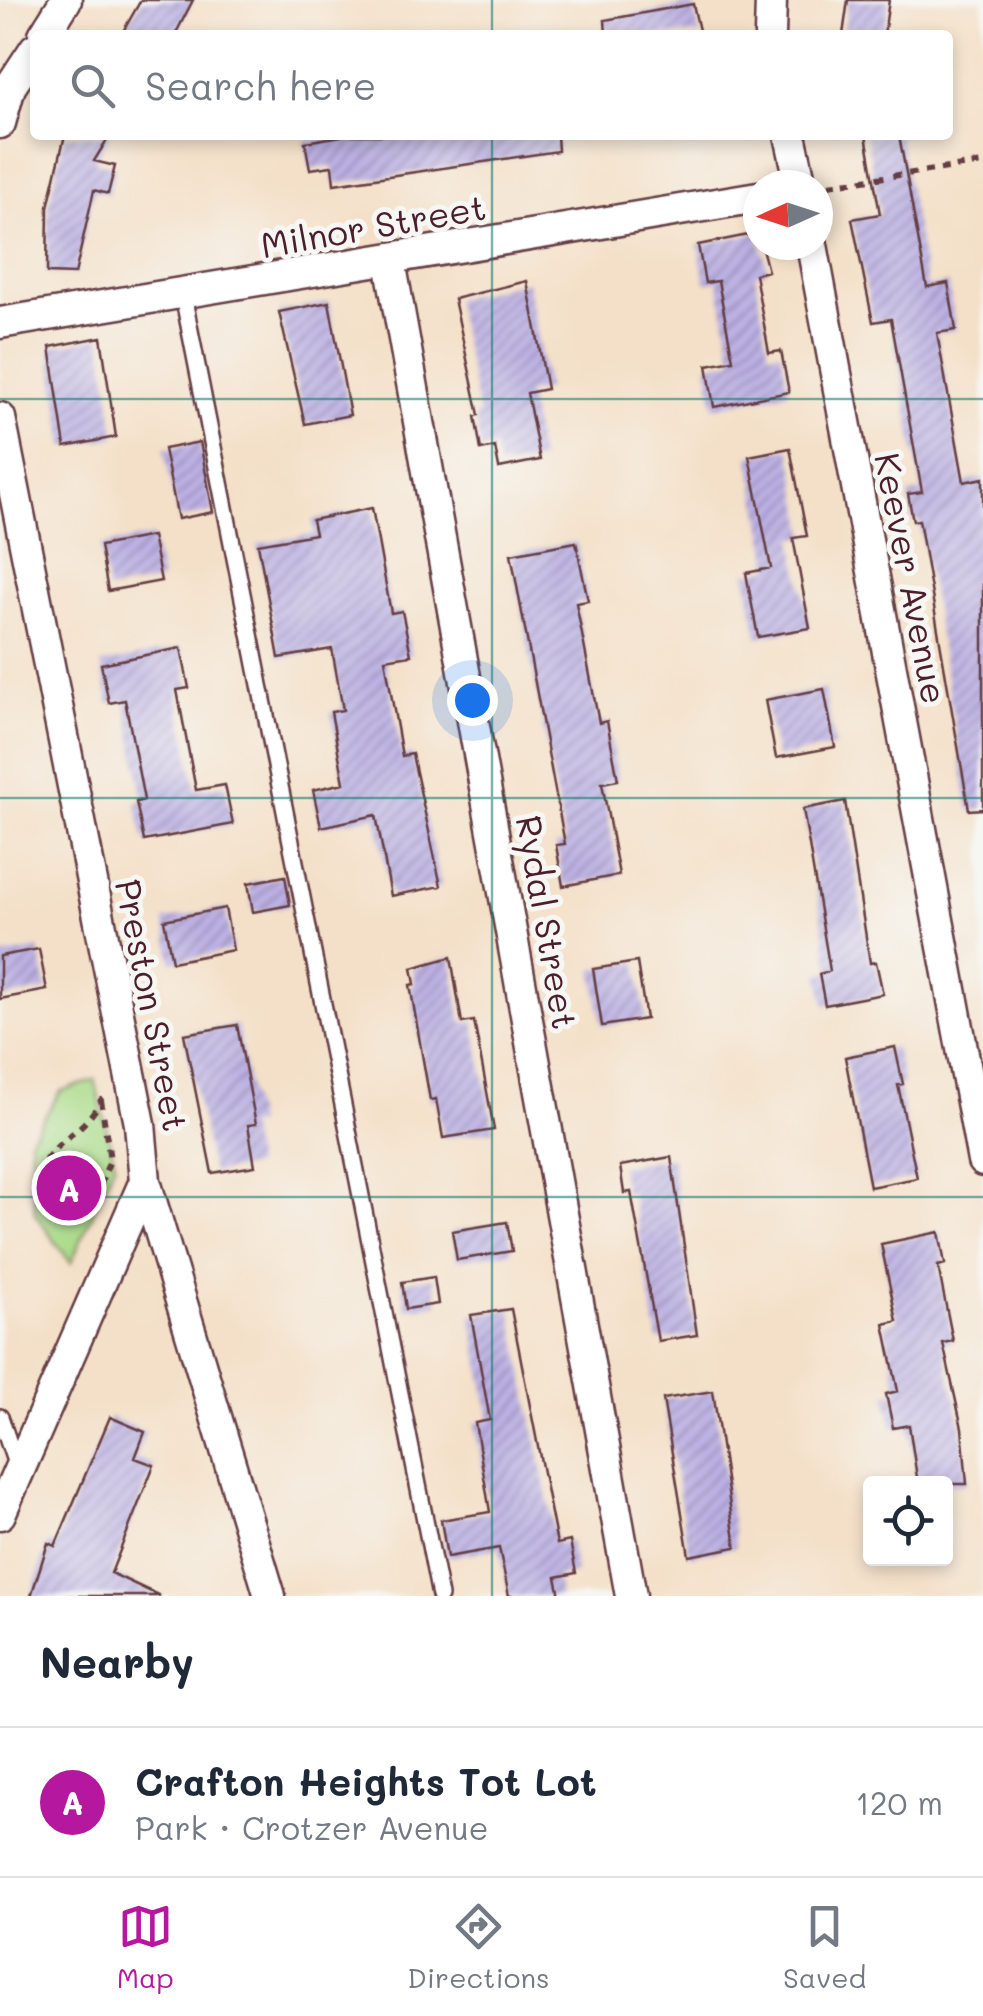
<!DOCTYPE html>
<meta charset="utf-8">
<style>
body{margin:0;font-family:Mali,sans-serif;background:#f2f2f3;color:#1f2937}
.controls{position:absolute;right:30px;bottom:30px;display:grid;overflow:hidden;border-radius:10px;box-shadow:0 5px 15px #0003}
.controls button{width:90px;height:90px;display:grid;place-items:center;padding:0;border:0;border-bottom:2px solid #e0e1e3;background:#fff;color:#1f2937;font:50px sans-serif}
.compass{position:absolute;left:743px;top:170px;width:90px;height:90px;border-radius:50%;background:#fff;box-shadow:0 5px 15px #0003;rotate:267deg}
.you{position:absolute;left:472px;top:700px;width:35px;height:35px;margin:-25px;border:8px solid #fff;border-radius:50%;background:#1a73e8;box-shadow:0 0 0 15px #1a73e833}
.badge{display:grid;place-items:center;width:65px;height:65px;border-radius:50%;background:#b5179e;color:#fff;font-size:32px;font-weight:700}
.pin{position:absolute;translate:-50% -50%;border:5px solid #fff;box-shadow:0 2px 10px #0006}
.list{margin:0;padding:0;list-style:none}
h2{display:flex;justify-content:space-between;align-items:center;height:130px;margin:0;padding:0 40px;font-size:42px}
h2 small{font-size:32px;font-weight:400;color:#747a83}
.list li{display:grid;grid-template-columns:65px 1fr auto;gap:30px;align-items:center;box-sizing:border-box;height:150px;padding:0 40px;border-top:2px solid #e0e1e3}
.list b{display:block;font-size:38px;white-space:nowrap}
.list p{margin:0;font-size:32px;white-space:nowrap;color:#747a83}
.list em{font-size:32px;font-style:normal;color:#747a83}
.icon{flex:none;width:55px;height:55px;fill:none;stroke:currentColor;stroke-width:2;stroke-linecap:round;stroke-linejoin:round}
.map{position:relative;flex:none;width:983px;height:1596px;overflow:hidden}
.search{position:absolute;background:#fff;box-shadow:0 5px 15px #0003;left:30px;right:30px;top:30px;height:110px;display:flex;align-items:center;gap:25px;box-sizing:border-box;padding:0 35px;border-radius:10px;color:#747a83;font-size:38px}
.sheet{height:280px;background:#fff}
nav{display:flex;justify-content:space-around;align-items:center;box-sizing:border-box;height:140px;border-top:2px solid #e0e1e3;background:#fff;font-size:28px;color:#747a83}
nav a{display:grid;justify-items:center;gap:5px}
nav .on{color:#b5179e}
.map>svg:first-child{display:block}
</style>
<div class="map">
<svg width="983" height="1596" viewBox="0 0 983 1596">
<defs>
<pattern id="building-hatch" width="6" height="6" patternUnits="userSpaceOnUse" patternTransform="scale(2.5)"><rect width="6" height="6" fill="#bbb1e3"/><path d="M-1 1l2-2M0 6l6-6M5 7l2-2" fill="none" stroke="#9a8fb8"/></pattern>
</defs>
<rect width="100%" height="100%" fill="#f6f6f2"/>
<filter id="ink" filterUnits="userSpaceOnUse"><feTurbulence type="fractalNoise" baseFrequency=".01" numOctaves="2"/><feDisplacementMap in="SourceGraphic" scale="20" xChannelSelector="R" yChannelSelector="G"/><feConvolveMatrix kernelMatrix="1 2 1 2 8 2 1 2 1" color-interpolation-filters="sRGB"/></filter>
<filter id="wash" filterUnits="userSpaceOnUse"><feTurbulence type="fractalNoise" baseFrequency=".0048" numOctaves="4" result="noise"/><feDisplacementMap in="SourceGraphic" scale="40" xChannelSelector="R" yChannelSelector="G"/><feGaussianBlur stdDeviation="2.25" result="paint"/><feColorMatrix in="noise" values="0 0 0 0 0 0 0 0 0 0 0 0 0 0 0 0 0 1.4 0 .05"/><feComposite in="paint" operator="in"/></filter>
<g filter="url(#wash)">
<rect width="100%" height="100%" fill="#f4e0c8"/>
<path fill="#aadb89" stroke="#7a7d5a" stroke-width="2.5" d="M 95,1080 L 115,1163 L 71,1263 L 35,1214 L 30,1139 L 61,1091 Z"/>
<g id="blocks">
<path fill="url(#building-hatch)" d="M 141,0 L 193,0 L 175,35 L 121,35 Z
M 848,0 L 889,0 L 884,35 L 843,35 Z
M 693,4 L 700,35 L 606,35 L 605,20 Z
M 65,135 L 110,135 L 94,161 L 115,166 L 108,194 L 94,190 L 75,274 L 47,273 L 48,207 Z
M 347,135 L 557,135 L 558,151 L 334,184 L 332,166 L 310,169 L 305,142 Z
M 866,135 L 899,135 L 927,287 L 948,283 L 956,330 L 937,333 L 964,482 L 983,478 L 983,809 L 969,810 L 919,520 L 913,521 L 908,494 L 922,492 L 891,319 L 873,322 L 852,219 L 880,214 Z
M 758,233 L 768,271 L 755,274 L 769,353 L 781,351 L 789,392 L 714,407 L 707,365 L 733,360 L 718,281 L 705,283 L 698,245 Z
M 527,281 L 547,389 L 527,393 L 540,460 L 499,468 L 495,447 L 481,450 L 475,416 L 479,415 L 454,299 Z
M 329,302 L 350,415 L 305,424 L 279,312 Z
M 101,337 L 116,437 L 65,447 L 50,347 Z
M 200,442 L 213,512 L 178,519 L 164,449 Z
M 790,448 L 807,536 L 793,538 L 810,628 L 758,637 L 746,573 L 771,568 L 749,456 Z
M 372,508 L 391,613 L 402,611 L 411,655 L 385,659 L 402,756 L 412,754 L 441,886 L 391,896 L 376,815 L 321,827 L 313,790 L 344,783 L 331,712 L 343,710 L 332,649 L 279,658 L 258,544 L 315,534 L 312,520 Z
M 152,536 L 161,581 L 108,591 L 100,546 Z
M 576,542 L 588,601 L 576,603 L 599,723 L 607,721 L 618,780 L 602,783 L 619,875 L 563,886 L 556,845 L 565,844 L 511,554 Z
M 181,648 L 189,688 L 177,690 L 196,790 L 225,785 L 233,824 L 144,841 L 136,802 L 144,800 L 125,700 L 109,703 L 101,664 Z
M 824,689 L 835,747 L 776,758 L 765,700 Z
M 845,801 L 870,963 L 876,962 L 883,994 L 825,1005 L 819,974 L 830,971 L 803,809 Z
M 285,876 L 290,905 L 253,912 L 248,883 Z
M 225,908 L 233,950 L 172,962 L 164,920 Z
M 39,949 L 47,990 L 0,999 L 0,956 Z
M 451,957 L 462,1023 L 474,1021 L 494,1130 L 443,1138 L 436,1099 L 430,1100 L 410,985 L 415,984 L 412,968 Z
M 637,962 L 646,1019 L 602,1026 L 593,969 Z
M 237,1025 L 256,1124 L 248,1125 L 255,1166 L 212,1173 L 184,1034 Z
M 895,1047 L 903,1084 L 898,1085 L 917,1178 L 870,1187 L 845,1057 Z
M 671,1157 L 697,1335 L 658,1341 L 631,1192 L 624,1193 L 620,1166 Z
M 507,1222 L 512,1251 L 457,1260 L 452,1231 Z
M 939,1232 L 945,1264 L 938,1266 L 953,1341 L 943,1343 L 962,1428 L 967,1484 L 918,1484 L 909,1425 L 893,1428 L 886,1394 L 898,1391 L 884,1324 L 897,1321 L 881,1244 Z
M 434,1277 L 438,1304 L 406,1309 L 402,1282 Z
M 511,1309 L 557,1544 L 570,1541 L 576,1573 L 556,1577 L 560,1596 L 509,1596 L 499,1548 L 447,1557 L 441,1520 L 490,1512 L 475,1423 L 490,1420 L 471,1315 Z
M 713,1391 L 736,1547 L 689,1556 L 663,1399 Z
M 110,1417 L 145,1432 L 135,1458 L 154,1465 L 111,1573 L 160,1596 L 31,1596 L 48,1543 L 55,1546 Z"/>
</g>
</g>
<g filter="url(#ink)">
<use href="#blocks" fill-opacity="0" stroke="#643c43" stroke-width="2.5"/>
<g fill="none" stroke-linecap="round" stroke-linejoin="round">
<defs>
<path id="lane" d="M 183,295 L 440,1596
M 0,1417 L 18,1470"/>
<path id="street" d="M 44,35 L 66,0
M 770,35 L 771,0
M 0,123 L 10,87 L 35,49
M 790,135 L 801,185
M 812,245 L 983,1161
M 390,261 L 631,1596
M 0,323 L 758,197
M 0,418 L 140,1124 L 145,1181 L 270,1596
M 0,1514 L 145,1181"/>
</defs>
<use href="#lane" stroke="#643c43" stroke-width="20"/>
<use href="#street" stroke="#643c43" stroke-width="35"/>
<path stroke="#643c43" stroke-width="6" stroke-dasharray="8 8" stroke-linecap="butt" d="M 829,185 L 983,163
M 101,1100 L 110,1160 L 87,1220 L 46,1195 L 44,1162 C 66,1132 82,1134 101,1100 Z"/>
<use href="#lane" stroke="#fff" stroke-width="15"/>
<use href="#street" stroke="#fff" stroke-width="30"/>
</g>
</g>
<path fill="none" stroke="#0f766e" stroke-width="2.5" stroke-opacity="0.55" d="M 492,0 L 492,35M 492,135 L 492,1596M 0,399 L 983,399M 0,798 L 983,798M 0,1197 L 983,1197"/>
<g text-anchor="middle" dominant-baseline="central" stroke-width="10" stroke-linejoin="round" paint-order="stroke">
<g font-size="35" fill="#4a1f2b" stroke="#f6f6f2">
<text transform="translate(373 225) rotate(-10)">Milnor Street</text>
<text transform="translate(912 578) rotate(79)">Keever Avenue</text>
<text transform="translate(548 922) rotate(80)">Rydal Street</text>
<text transform="translate(153 1005) rotate(79)">Preston Street</text>
</g>
</g>
</svg>
<div class="controls">
<button><svg class="icon" aria-label="locate" viewBox="0 0 24 24"><circle cx="12" cy="12" r="6"/><path d="M12 2v4M12 18v4M2 12h4M18 12h4"/></svg></button>
</div>
<svg class="compass" viewBox="-18 -18 36 36"><path d="M0-13l5 13h-10z" fill="#e53935"/><path d="M0 13l5-13h-10z" fill="#747a83"/></svg>
<div class="you"></div>
<div class="pin badge" style="left:69px;top:1188px">A</div>
<div class="search"><svg class="icon" aria-label="search" viewBox="0 0 24 24"><circle cx="10" cy="10" r="6"/><path d="M15 15l6 6"/></svg>Search here</div>
</div>
<section class="sheet">
<h2>Nearby<small></small></h2>
<ul class="list">
<li><span class="badge">A</span><div><b>Crafton Heights Tot Lot</b><p>Park · Crotzer Avenue</p></div><em>120 m</em></li>
</ul>
</section>
<nav>
<a class="on"><svg class="icon" aria-label="map" viewBox="0 0 24 24"><path d="M3 6l6-2 6 2 6-2v14l-6 2-6-2-6 2zM9 4v14M15 6v14"/></svg>Map</a>
<a><svg class="icon" aria-label="directions" viewBox="0 0 24 24"><path d="M12 3l9 9-9 9-9-9zM9 14v-3h6M13 9l2 2-2 2"/></svg>Directions</a>
<a><svg class="icon" aria-label="saved" viewBox="0 0 24 24"><path d="M7 4h10v16l-5-4-5 4z"/></svg>Saved</a>
</nav>
